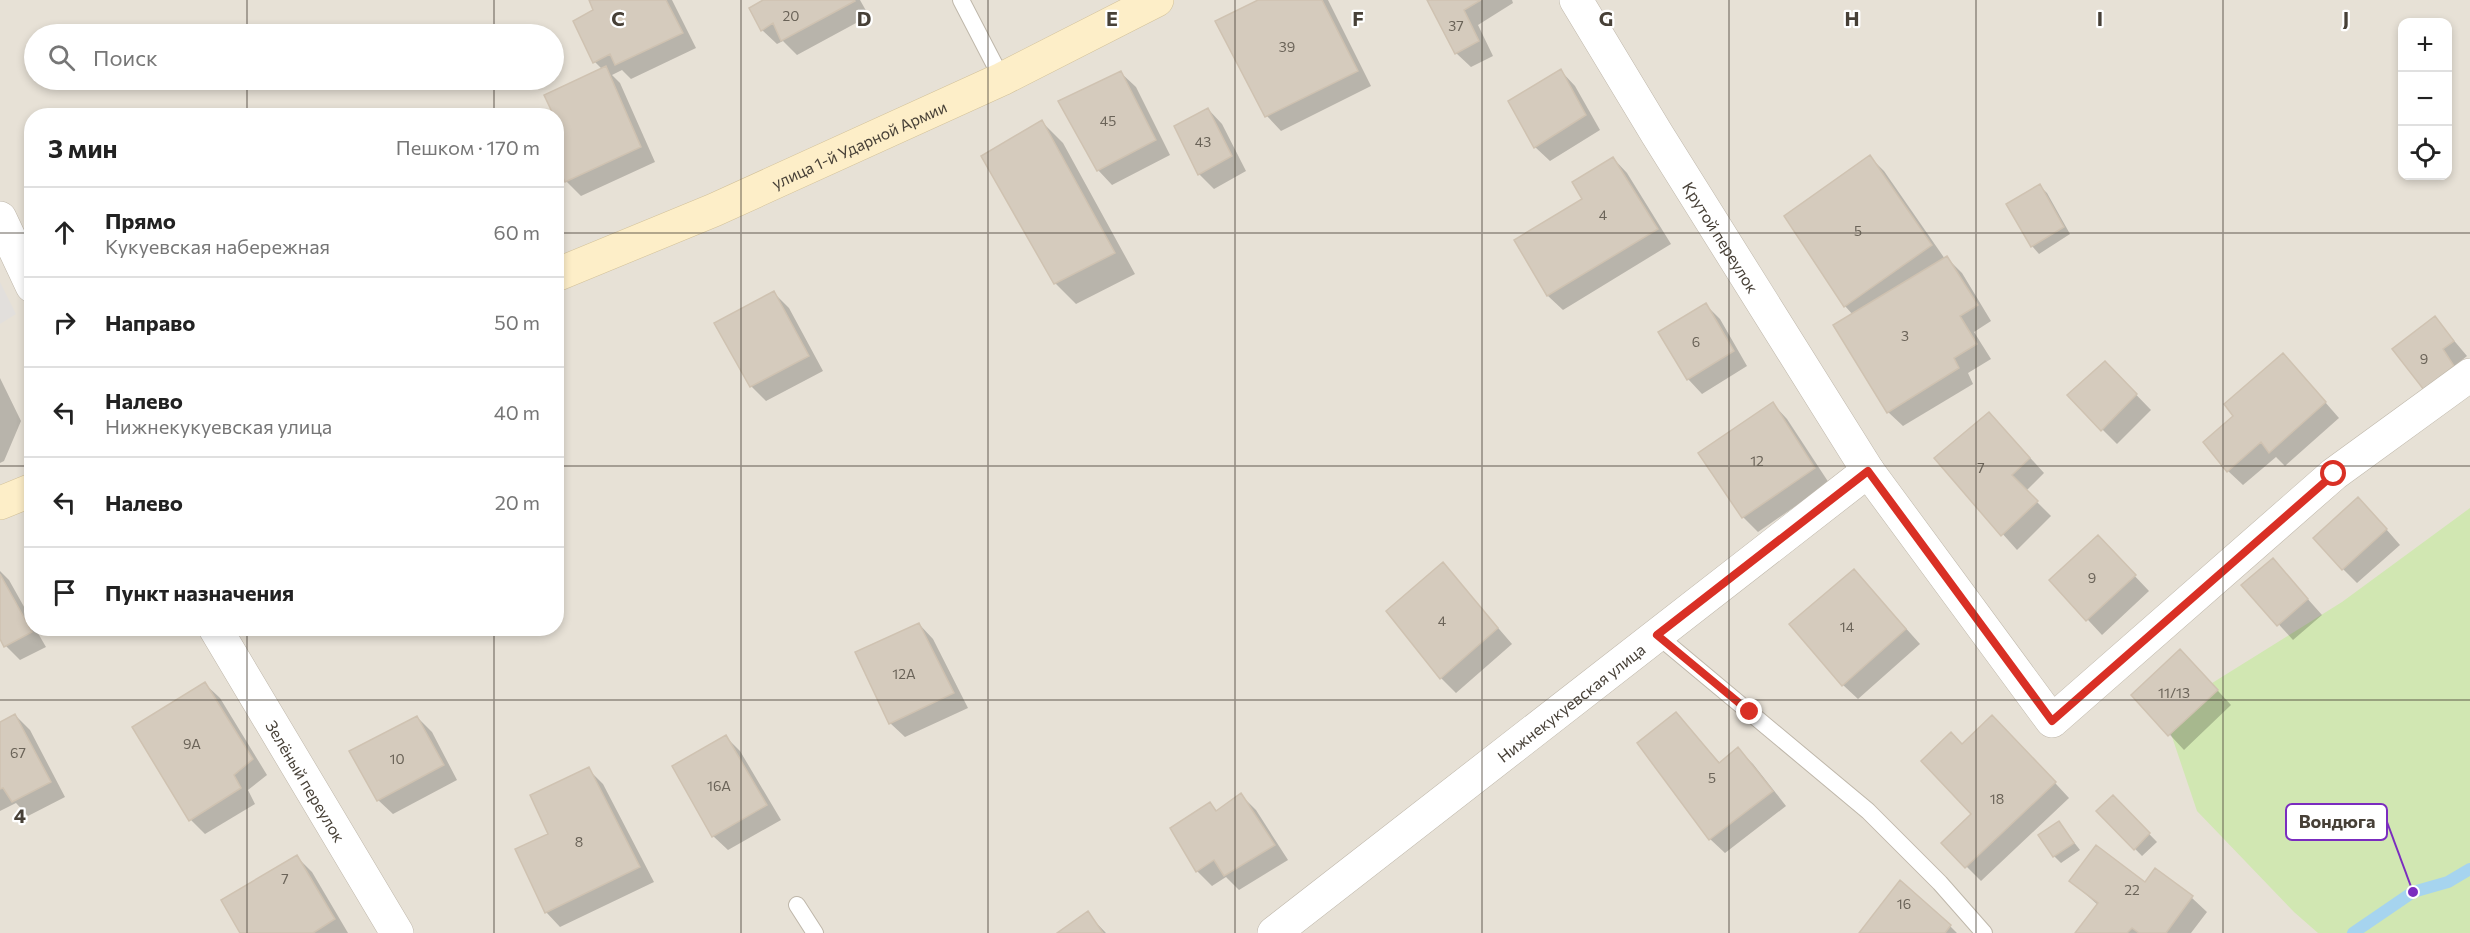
<!DOCTYPE html>
<html lang="ru">
<meta charset="utf-8">
<style>
body{margin:0;font-family:Commissioner,sans-serif;background:#f2f2f2;color:#222}
.controls{position:absolute;right:18px;top:18px;display:grid;overflow:hidden;border-radius:12px;box-shadow:0 3px 9px #0003}
.controls button{width:54px;height:54px;display:grid;place-items:center;padding:0;border:0;border-bottom:2px solid #e0e0e0;background:#fff;color:#222;font:30px sans-serif}
.stop{position:absolute;width:18px;height:18px;margin:-14px;border:4px solid #d93025;border-radius:50%;background:#fff}
.stop.end{background:#d93025;border-color:#fff;box-shadow:0 2px 6px #0008}
.list{margin:0;padding:0;list-style:none}
h2{display:flex;justify-content:space-between;align-items:center;height:78px;margin:0;padding:0 24px;font-size:26px}
h2 small{font-size:20px;font-weight:400;color:#767676}
.list li{display:grid;grid-template-columns:39px 1fr auto;gap:18px;align-items:center;box-sizing:border-box;height:90px;padding:0 24px;border-top:2px solid #e0e0e0}
.list b{display:block;font-size:22px;white-space:nowrap}
.list p{margin:0;font-size:20px;white-space:nowrap;color:#767676}
.list em{font-size:20px;font-style:normal;color:#767676}
.icon{flex:none;width:33px;height:33px;fill:none;stroke:currentColor;stroke-width:2;stroke-linecap:round;stroke-linejoin:round}
.map{position:relative;flex:none;width:2470px;height:933px;overflow:hidden}
.search{position:absolute;background:#fff;box-shadow:0 3px 9px #0003;left:24px;top:24px;width:540px;height:66px;display:flex;align-items:center;gap:15px;box-sizing:border-box;padding:0 21px;border-radius:33px;color:#767676;font-size:22px}
.panel{position:absolute;background:#fff;box-shadow:0 3px 9px #0003;left:24px;top:108px;width:540px;height:528px;border-radius:24px}
.map>svg:first-child{display:block}
</style>
<div class="map">
<svg width="2470" height="933" viewBox="0 0 2470 933">
<rect width="100%" height="100%" fill="#f3efe8"/>
<path fill="#e7e1d6" fill-rule="evenodd" d="M 0,0 L 2470,0 L 2470,933 L 0,933 ZM 2402,22 L 2448,22 L 2448,176 L 2402,176 ZM 34,34 L 554,34 L 554,80 L 34,80 ZM 32,116 L 556,116 L 556,628 L 32,628 Z"/>
<path fill="#d1e7b2" d="M 2470,508 L 2470,933 L 2318,933 L 2294,912 L 2197,811 L 2164,713 L 2342,602 Z"/>
<path fill="#e2dfdc" d="M 0,282 L 16,314 L 0,324 Z"/>
<path fill="#0003" d="M 590,0 L 672,0 L 696,48 L 631,79 L 622,70 L 612,75 L 620,83 L 655,162 L 581,196 L 566,181 L 602,69 L 595,62 L 595,10 Z
M 764,0 L 860,0 L 869,16 L 797,55 L 783,41 L 777,44 L 762,30 Z
M 1262,0 L 1328,0 L 1371,86 L 1281,131 L 1267,116 L 1217,22 Z
M 1428,0 L 1512,0 L 1513,3 L 1478,25 L 1493,56 L 1471,67 L 1456,53 Z
M 1561,71 L 1575,86 L 1600,130 L 1550,161 L 1535,147 Z
M 1121,73 L 1136,87 L 1170,155 L 1112,185 L 1098,170 Z
M 1208,109 L 1222,124 L 1246,171 L 1214,189 L 1199,174 Z
M 1042,122 L 1063,143 L 1135,274 L 1076,304 L 1055,283 Z
M 1870,157 L 1884,171 L 1945,259 L 1947,258 L 1962,273 L 1991,321 L 1974,332 L 1991,359 L 1968,373 L 1973,384 L 1903,426 L 1888,412 L 1853,315 L 1845,306 L 1786,216 Z
M 1613,158 L 1627,173 L 1671,244 L 1563,310 L 1548,296 L 1516,240 L 1584,199 Z
M 2040,186 L 2047,193 L 2070,234 L 2039,254 L 2032,246 Z
M 774,293 L 789,308 L 823,371 L 766,401 L 751,386 Z
M 1706,305 L 1720,319 L 1747,366 L 1702,394 L 1688,379 Z
M 2435,318 L 2467,356 L 2456,365 L 2468,381 L 2394,349 Z
M 2297,370 L 2339,418 L 2285,466 L 2276,457 L 2243,485 L 2228,471 Z
M 0,378 L 21,421 L 4,461 L 0,463 Z
M 2120,378 L 2151,410 L 2117,444 L 2102,429 Z
M 1773,404 L 1787,419 L 1829,483 L 1758,532 L 1743,517 Z
M 2003,428 L 2044,473 L 2026,491 L 2051,516 L 2017,550 L 1936,459 Z
M 2373,514 L 2400,545 L 2357,583 L 2343,569 Z
M 2112,552 L 2149,591 L 2102,635 L 2051,580 Z
M 2273,560 L 2322,615 L 2293,640 L 2243,585 Z
M 1443,564 L 1512,644 L 1456,693 L 1441,678 L 1388,612 Z
M 0,571 L 9,580 L 32,621 L 32,628 L 35,628 L 46,647 L 20,660 L 6,646 L 0,635 Z
M 1868,586 L 1920,644 L 1858,699 L 1843,685 Z
M 919,624 L 933,639 L 968,708 L 905,737 L 890,723 Z
M 2195,666 L 2231,705 L 2184,750 L 2133,695 Z
M 205,684 L 220,698 L 267,775 L 248,790 L 255,804 L 205,834 L 191,820 Z
M 1676,714 L 1720,763 L 1738,749 L 1753,764 L 1786,806 L 1725,853 L 1710,839 Z
M 15,715 L 30,730 L 65,797 L 28,816 L 16,803 L 0,811 L 0,724 Z
M 417,717 L 432,732 L 457,780 L 393,814 L 378,800 Z
M 2007,731 L 2069,798 L 1981,881 L 1943,843 L 1973,814 L 1962,745 Z
M 726,737 L 740,751 L 781,820 L 728,850 L 713,836 Z
M 588,769 L 603,784 L 654,882 L 560,927 L 546,912 Z
M 1241,795 L 1256,810 L 1288,860 L 1239,890 L 1226,877 L 1212,886 L 1197,871 L 1210,804 L 1217,811 Z
M 2113,797 L 2157,842 L 2142,856 L 2098,811 Z
M 2059,823 L 2080,850 L 2061,863 L 2054,856 Z
M 297,857 L 312,872 L 348,933 L 242,933 Z
M 2156,870 L 2192,898 L 2207,912 L 2191,933 L 2077,933 L 2098,905 L 2071,881 L 2145,884 Z
M 1900,882 L 1950,926 L 1957,933 L 1861,933 Z
M 1087,913 L 1106,933 L 1059,933 Z"/>
<g fill="none" stroke-linecap="round" stroke-linejoin="round">
<path stroke="#a6d4ef" stroke-width="12" d="M 2353,933 L 2413,892 L 2448,882 L 2470,869"/>
</g>
<path fill="#d5cbbd" stroke="#cfc2b1" stroke-width="1.5" d="M 589,0 L 666,0 L 683,33 L 615,65 L 610,54 L 593,63 L 573,21 L 593,10 Z
M 763,0 L 854,0 L 855,1 L 781,41 L 773,23 L 761,31 L 749,8 Z
M 1258,0 L 1322,0 L 1358,71 L 1265,117 L 1215,21 Z
M 1427,0 L 1481,0 L 1464,10 L 1479,41 L 1455,54 Z
M 606,66 L 641,147 L 565,182 L 556,162 L 556,116 L 544,116 L 552,112 L 544,95 Z
M 1561,69 L 1586,115 L 1534,148 L 1508,101 Z
M 1121,71 L 1156,140 L 1097,171 L 1058,101 Z
M 1208,108 L 1232,156 L 1198,175 L 1174,126 Z
M 1042,120 L 1115,253 L 1054,284 L 981,156 Z
M 1870,155 L 1932,245 L 1844,307 L 1784,216 Z
M 1613,157 L 1658,229 L 1547,296 L 1514,240 L 1582,199 L 1572,182 Z
M 2040,184 L 2064,227 L 2031,247 L 2006,204 Z
M 1947,256 L 1978,305 L 1960,316 L 1977,344 L 1954,358 L 1959,368 L 1887,413 L 1833,325 Z
M 774,291 L 809,356 L 750,387 L 714,323 Z
M 1706,303 L 1734,351 L 1687,380 L 1658,332 Z
M 2435,316 L 2454,341 L 2443,349 L 2454,366 L 2424,390 L 2392,349 Z
M 2283,353 L 2326,402 L 2269,453 L 2261,442 L 2227,472 L 2203,442 L 2233,416 L 2224,404 Z
M 2105,361 L 2137,394 L 2101,431 L 2067,395 Z
M 1773,402 L 1815,468 L 1742,518 L 1698,453 Z
M 1989,412 L 2030,458 L 2012,475 L 2038,501 L 2001,536 L 1934,458 Z
M 2358,497 L 2387,529 L 2342,570 L 2313,538 Z
M 2098,535 L 2136,575 L 2086,621 L 2049,580 Z
M 2273,558 L 2308,599 L 2277,626 L 2241,585 Z
M 1443,562 L 1498,628 L 1440,679 L 1386,611 Z
M 1854,569 L 1906,629 L 1842,686 L 1789,624 Z
M 0,574 L 32,632 L 4,647 L 0,639 Z
M 919,623 L 954,693 L 889,724 L 855,652 Z
M 2180,649 L 2218,690 L 2168,736 L 2131,695 Z
M 205,682 L 253,759 L 234,775 L 241,788 L 189,821 L 132,727 Z
M 1676,712 L 1719,763 L 1738,747 L 1773,791 L 1709,840 L 1637,743 Z
M 15,714 L 51,782 L 12,802 L 3,788 L 0,789 L 0,722 Z
M 1992,715 L 2056,782 L 1965,868 L 1941,843 L 1971,814 L 1921,761 L 1951,732 L 1962,744 Z
M 417,716 L 444,765 L 377,801 L 349,751 Z
M 726,735 L 767,805 L 712,837 L 672,766 Z
M 589,767 L 640,867 L 545,913 L 515,849 L 548,834 L 530,795 Z
M 1241,793 L 1275,845 L 1224,876 L 1214,860 L 1196,872 L 1170,828 L 1210,802 L 1216,811 Z
M 2113,795 L 2150,833 L 2134,850 L 2096,811 Z
M 2059,821 L 2074,843 L 2053,857 L 2038,835 Z
M 2096,845 L 2145,882 L 2155,868 L 2193,896 L 2166,933 L 2139,933 L 2132,928 L 2127,933 L 2075,933 L 2098,903 L 2069,881 Z
M 297,855 L 335,919 L 313,933 L 240,933 L 221,900 Z
M 1900,880 L 1951,925 L 1945,933 L 1859,933 Z
M 1088,911 L 1103,933 L 1057,933 Z"/>
<g fill="none" stroke-linecap="round" stroke-linejoin="round">
<defs>
<path id="service" d="M 961,0 L 1002,79
M 1657,635 L 1868,811 L 1940,883 L 1984,933
M 797,905 L 815,933"/>
<g id="minor">
<path id="s1" d="M 1576,0 L 1657,134 L 1868,471 L 2052,721 L 2334,474 L 2470,375"/>
<path id="s2" d="M 215,628 L 397,933"/>
<path id="s3" d="M 1274,933 L 1868,471"/>
</g>
<path id="tertiary" d="M 0,218 L 32,286"/>
<g id="secondary">
<path id="s4" d="M 556,275 L 714,210 L 1002,79 L 1157,0"/>
<path d="M 0,503 L 32,490"/>
</g>
</defs>
<use href="#service" stroke="#bfb7aa" stroke-width="18"/>
<use href="#minor" stroke="#bfb7aa" stroke-width="34"/>
<use href="#tertiary" stroke="#bfb7aa" stroke-width="34"/>
<use href="#secondary" stroke="#d2c199" stroke-width="34"/>
<use href="#service" stroke="#fff" stroke-width="16"/>
<use href="#minor" stroke="#fff" stroke-width="33"/>
<use href="#tertiary" stroke="#fff" stroke-width="33"/>
<use href="#secondary" stroke="#fdeec8" stroke-width="33"/>
</g>
<g fill="none" stroke-linecap="round" stroke-linejoin="round">
<path stroke="#d93025" stroke-width="8" d="M 1750,712 L 1657,635 L 1868,471 L 2052,721 L 2334,474"/>
</g>
<path fill="none" stroke="#474037" stroke-width="1.5" stroke-opacity="0.55" d="M 247,0 L 247,34M 494,0 L 494,34M 741,0 L 741,933M 988,0 L 988,933M 1235,0 L 1235,933M 1482,0 L 1482,933M 1729,0 L 1729,933M 1976,0 L 1976,933M 2223,0 L 2223,933M 247,80 L 247,116M 494,80 L 494,116M 0,233 L 32,233M 556,233 L 2470,233M 0,466 L 32,466M 556,466 L 2470,466M 247,628 L 247,933M 494,628 L 494,933M 0,700 L 2470,700"/>
<g text-anchor="middle" dominant-baseline="central" stroke-width="4.5" stroke-linejoin="round" paint-order="stroke">
<g font-size="14" fill="#6a6358">
<text x="791" y="15">20</text>
<text x="1456" y="25">37</text>
<text x="1287" y="46">39</text>
<text x="1108" y="120">45</text>
<text x="1203" y="141">43</text>
<text x="1603" y="214">4</text>
<text x="1858" y="230">5</text>
<text x="1905" y="335">3</text>
<text x="1696" y="341">6</text>
<text x="2424" y="358">9</text>
<text x="1757" y="460">12</text>
<text x="1981" y="467">7</text>
<text x="2092" y="577">9</text>
<text x="1442" y="620">4</text>
<text x="1847" y="626">14</text>
<text x="904" y="673">12А</text>
<text x="2174" y="692">11/13</text>
<text x="192" y="743">9А</text>
<text x="18" y="752">67</text>
<text x="397" y="758">10</text>
<text x="1712" y="777">5</text>
<text x="719" y="785">16А</text>
<text x="1997" y="798">18</text>
<text x="579" y="841">8</text>
<text x="285" y="878">7</text>
<text x="2132" y="889">22</text>
<text x="1904" y="903">16</text>
</g>
<g font-size="16" fill="#474037" stroke="#fff">
<text stroke="none"><textPath href="#s4" startOffset="330">улица 1-й Ударной Армии</textPath></text>
<text stroke="none"><textPath href="#s1" startOffset="278">Крутой переулок</textPath></text>
<text stroke="none"><textPath href="#s3" startOffset="376">Нижнекукуевская улица</textPath></text>
<text stroke="none"><textPath href="#s2" startOffset="178">Зелёный переулок</textPath></text>
</g>
</g>
<g font-size="20" text-anchor="middle" font-weight="bold" fill="#474037" stroke="#fff" stroke-width="4.5" stroke-linejoin="round" paint-order="stroke">
<text x="618" y="26">C</text>
<text x="864" y="26">D</text>
<text x="1112" y="26">E</text>
<text x="1358" y="26">F</text>
<text x="1606" y="26">G</text>
<text x="1852" y="26">H</text>
<text x="2100" y="26">I</text>
<text x="2346" y="26">J</text>
<text x="20" y="823">4</text>
</g>
<path fill="none" stroke="#7b2cbf" stroke-width="2" d="M2413 892L2387 822"/>
<circle fill="#7b2cbf" stroke="#fff" stroke-width="2" cx="2413" cy="892" r="6"/>
<rect fill="#fff" stroke="#7b2cbf" stroke-width="2" x="2286" y="804" width="101" height="36" rx="6"/>
<g font-size="18" text-anchor="middle" font-weight="bold" fill="#474037">
<text x="2337" y="828">Вондюга</text>
</g>
</svg>
<div class="controls">
<button>+</button>
<button>−</button>
<button><svg class="icon" aria-label="locate" viewBox="0 0 24 24"><circle cx="12" cy="12" r="6"/><path d="M12 2v4M12 18v4M2 12h4M18 12h4"/></svg></button>
</div>
<div class="stop" style="left:2334px;top:474px"></div>
<div class="stop end" style="left:1750px;top:712px"></div>
<div class="search"><svg class="icon" aria-label="search" viewBox="0 0 24 24"><circle cx="10" cy="10" r="6"/><path d="M15 15l6 6"/></svg>Поиск</div>
<section class="panel">
<h2>3 мин<small>Пешком · 170 m</small></h2>
<ul class="list">
<li><svg class="icon" aria-label="ahead" viewBox="0 0 24 24"><path d="M12 20V5M6 11l6-6 6 6"/></svg><div><b>Прямо</b><p>Кукуевская набережная</p></div><em>60 m</em></li>
<li><svg class="icon" aria-label="right" viewBox="0 0 24 24"><path d="M7 20v-9h11M14 6l5 5-5 5"/></svg><div><b>Направо</b></div><em>50 m</em></li>
<li><svg class="icon" aria-label="left" viewBox="0 0 24 24"><path d="M17 20v-9H6M10 6l-5 5 5 5"/></svg><div><b>Налево</b><p>Нижнекукуевская улица</p></div><em>40 m</em></li>
<li><svg class="icon" aria-label="left" viewBox="0 0 24 24"><path d="M17 20v-9H6M10 6l-5 5 5 5"/></svg><div><b>Налево</b></div><em>20 m</em></li>
<li><svg class="icon" aria-label="arrive" viewBox="0 0 24 24"><path d="M6 21V4h12l-3 4 3 4H6"/></svg><div><b>Пункт назначения</b></div></li>
</ul>
</section>
</div>
